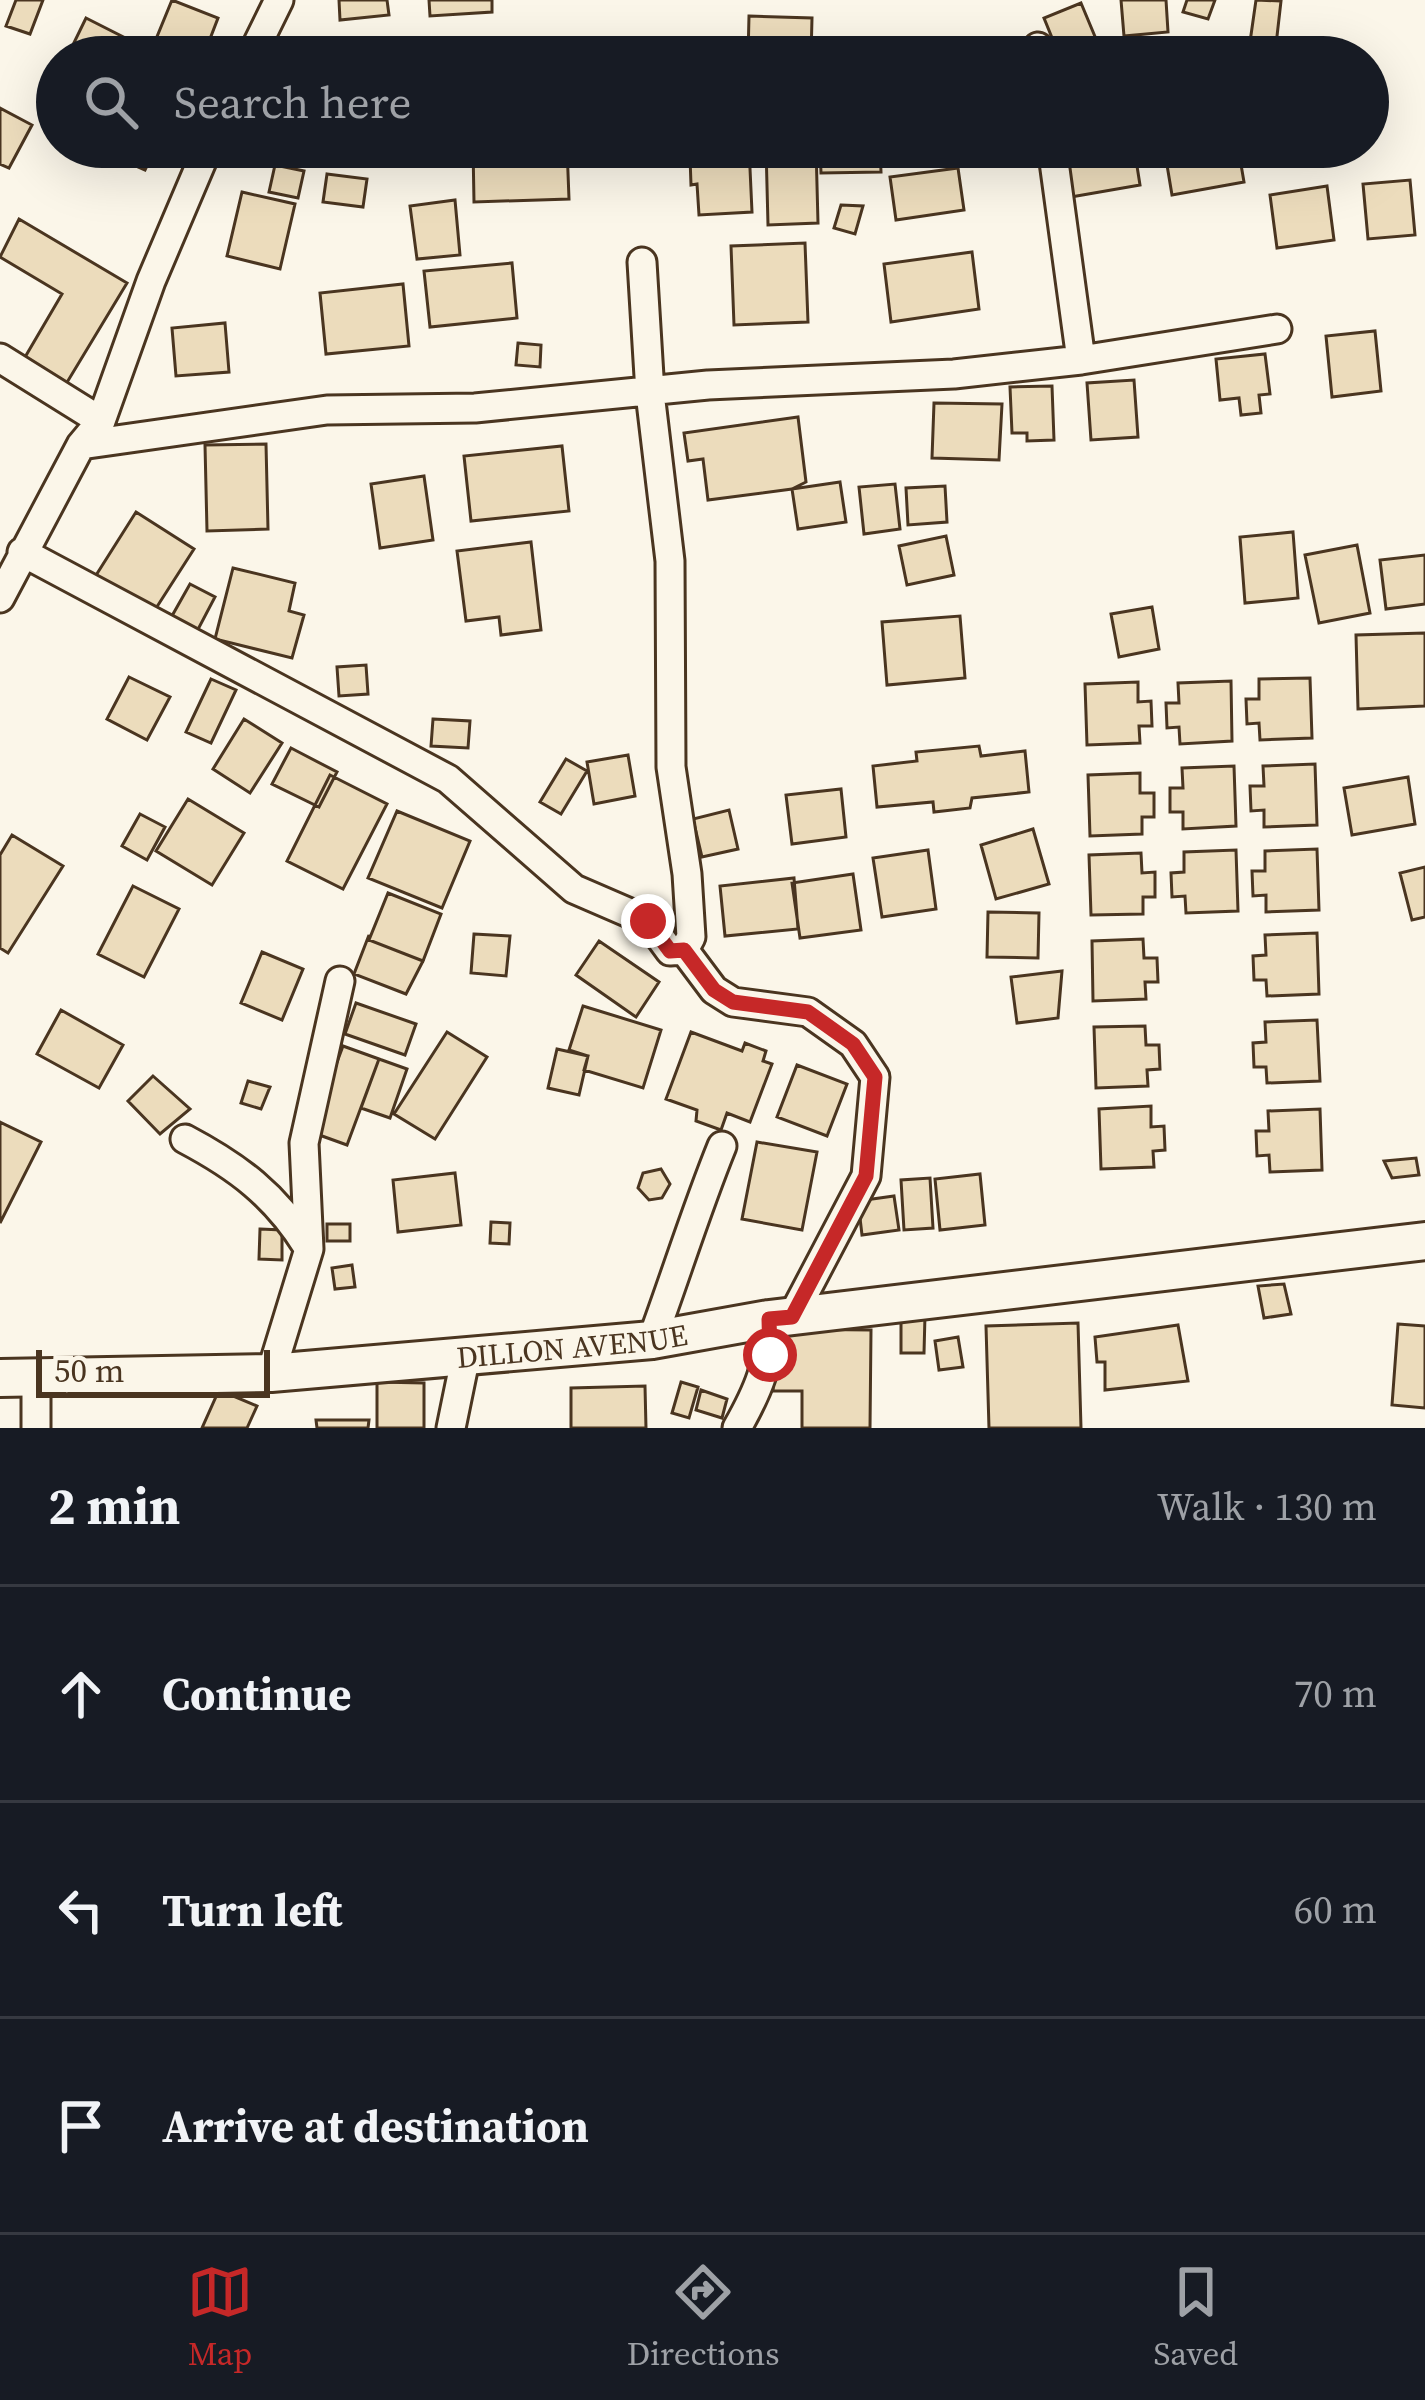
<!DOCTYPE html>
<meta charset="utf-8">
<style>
body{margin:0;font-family:"Source Serif 4",serif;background:#242831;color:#f1f3f6}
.scale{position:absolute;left:36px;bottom:30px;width:234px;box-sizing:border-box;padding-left:12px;border:6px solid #4a3520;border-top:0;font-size:33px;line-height:42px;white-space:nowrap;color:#4a3520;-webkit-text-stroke:9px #fbf6e9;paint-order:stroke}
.stop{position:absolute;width:36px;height:36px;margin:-27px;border:9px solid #c62828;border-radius:50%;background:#fff}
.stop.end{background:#c62828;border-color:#fff;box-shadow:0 3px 12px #0008}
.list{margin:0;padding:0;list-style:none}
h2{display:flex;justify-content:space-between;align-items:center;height:156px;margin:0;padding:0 48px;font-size:51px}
h2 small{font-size:39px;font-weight:400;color:#9ea1a6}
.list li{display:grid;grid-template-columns:78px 1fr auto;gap:36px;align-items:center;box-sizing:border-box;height:216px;padding:0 48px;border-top:3px solid #363941}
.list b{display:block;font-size:45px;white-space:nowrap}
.list em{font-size:39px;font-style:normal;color:#9ea1a6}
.icon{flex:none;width:66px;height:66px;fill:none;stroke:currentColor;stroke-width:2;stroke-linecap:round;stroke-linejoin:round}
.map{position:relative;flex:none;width:1425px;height:1428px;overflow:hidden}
.search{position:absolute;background:#171b24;box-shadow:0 12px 48px #0002;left:36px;right:36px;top:36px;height:132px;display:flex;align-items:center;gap:30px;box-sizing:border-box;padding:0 42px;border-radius:66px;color:#9ea1a6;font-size:45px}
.sheet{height:804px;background:#171b24}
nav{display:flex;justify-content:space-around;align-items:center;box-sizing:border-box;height:168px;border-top:3px solid #363941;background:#171b24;font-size:33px;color:#9ea1a6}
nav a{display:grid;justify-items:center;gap:6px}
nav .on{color:#c62828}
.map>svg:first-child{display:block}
</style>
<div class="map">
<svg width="1425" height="1428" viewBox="0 0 1425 1428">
<rect width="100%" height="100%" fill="#fbf6e9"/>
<path fill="#ecdcbc" stroke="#4a3520" stroke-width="3" d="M 16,0 L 43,0 L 30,34 L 6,26 Z
M 172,0 L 218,18 L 203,57 L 187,57 L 154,44 Z
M 339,0 L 387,0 L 389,15 L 340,20 Z
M 429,0 L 492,0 L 492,12 L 430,16 Z
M 1121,0 L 1166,0 L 1168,32 L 1124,36 Z
M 1187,0 L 1215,0 L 1208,19 L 1183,12 Z
M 1256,0 L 1281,1 L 1276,45 L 1250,42 Z
M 1081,3 L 1096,39 L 1059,55 L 1044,18 Z
M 749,16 L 812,18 L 811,57 L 748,57 Z
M 86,18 L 143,47 L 138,57 L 67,57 Z
M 0,108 L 32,125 L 9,168 L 0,164 Z
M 104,147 L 156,147 L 145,170 L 102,151 Z
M 473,147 L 567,147 L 569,199 L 474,202 Z
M 749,147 L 752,212 L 699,215 L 697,184 L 691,185 L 690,157 L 728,155 L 728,148 Z
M 766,147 L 816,147 L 818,223 L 768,225 Z
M 820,147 L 880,147 L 881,172 L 821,173 Z
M 1063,147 L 1134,147 L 1140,185 L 1071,197 Z
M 1164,147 L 1238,147 L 1244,182 L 1172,195 Z
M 1257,147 L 1317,147 L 1319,156 L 1260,166 Z
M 275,165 L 304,171 L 298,198 L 269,192 Z
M 958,168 L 964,210 L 896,220 L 890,177 Z
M 327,174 L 367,179 L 363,207 L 323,202 Z
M 1410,180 L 1415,235 L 1368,239 L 1363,184 Z
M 1327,186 L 1334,240 L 1277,248 L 1270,195 Z
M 242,192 L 295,204 L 280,269 L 227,256 Z
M 455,200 L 460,255 L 417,259 L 410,206 Z
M 841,205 L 863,206 L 855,234 L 834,228 Z
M 19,219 L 127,283 L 63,389 L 21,364 L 62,294 L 0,257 Z
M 805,243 L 808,322 L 734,325 L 731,246 Z
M 972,252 L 979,309 L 891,322 L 884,264 Z
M 512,263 L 517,318 L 430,327 L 424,271 Z
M 403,284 L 409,346 L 326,354 L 320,293 Z
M 225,323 L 229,372 L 176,376 L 172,328 Z
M 1375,331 L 1381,391 L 1332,397 L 1326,336 Z
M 518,343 L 541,345 L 540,367 L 516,365 Z
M 1265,354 L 1270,394 L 1259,395 L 1261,413 L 1241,415 L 1239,398 L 1220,400 L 1216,359 Z
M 1134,380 L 1138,437 L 1091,440 L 1087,383 Z
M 1052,386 L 1054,440 L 1027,441 L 1027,433 L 1012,433 L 1010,387 Z
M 934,403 L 1002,404 L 999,460 L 932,458 Z
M 798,417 L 806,482 L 792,489 L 708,500 L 703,459 L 688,461 L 684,433 Z
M 266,444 L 268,529 L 207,531 L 205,445 Z
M 562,446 L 569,511 L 471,521 L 464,456 Z
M 424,476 L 433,540 L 380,548 L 371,484 Z
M 840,482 L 846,522 L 798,529 L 792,489 Z
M 895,484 L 900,529 L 864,534 L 859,487 Z
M 945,486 L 947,522 L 908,525 L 906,488 Z
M 136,512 L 194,549 L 151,616 L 93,580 Z
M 1293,532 L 1298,598 L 1245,603 L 1240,537 Z
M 946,536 L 954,575 L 907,585 L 899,546 Z
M 531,542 L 541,630 L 501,635 L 499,617 L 466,621 L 457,551 Z
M 1357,545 L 1370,613 L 1319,623 L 1305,555 Z
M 1425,555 L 1425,604 L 1386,609 L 1380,560 Z
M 233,568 L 295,583 L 289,611 L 304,615 L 292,658 L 215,639 Z
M 190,584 L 215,597 L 194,637 L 168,623 Z
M 1152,607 L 1159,649 L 1119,657 L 1111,614 Z
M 960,616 L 965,678 L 887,685 L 882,622 Z
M 1425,633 L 1425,706 L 1358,709 L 1356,635 Z
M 366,665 L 368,694 L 339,696 L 337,667 Z
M 129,677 L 170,697 L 147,740 L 107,719 Z
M 1310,678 L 1312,738 L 1260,740 L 1259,723 L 1247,724 L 1246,699 L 1259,699 L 1259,679 Z
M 211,679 L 236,690 L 211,743 L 186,732 Z
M 1231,681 L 1232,741 L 1180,744 L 1179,727 L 1167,728 L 1166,703 L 1179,703 L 1178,683 Z
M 1138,682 L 1138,702 L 1151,701 L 1152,726 L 1139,726 L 1140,743 L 1087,745 L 1085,684 Z
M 244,719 L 282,743 L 250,793 L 213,769 Z
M 433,719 L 470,721 L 468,748 L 431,746 Z
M 979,746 L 981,756 L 1025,751 L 1029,792 L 972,798 L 970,808 L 934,812 L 933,802 L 877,807 L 873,766 L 917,761 L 916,752 Z
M 291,748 L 337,772 L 319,807 L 272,784 Z
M 628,755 L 635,796 L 594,804 L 587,762 Z
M 566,759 L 587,771 L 561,814 L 540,802 Z
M 1315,764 L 1317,825 L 1264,827 L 1264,810 L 1251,811 L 1250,786 L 1264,786 L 1263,766 Z
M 1234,766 L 1236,826 L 1183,829 L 1183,812 L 1170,812 L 1170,788 L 1183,788 L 1182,768 Z
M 1140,773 L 1140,793 L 1154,793 L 1154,817 L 1142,817 L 1142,834 L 1090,836 L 1088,775 Z
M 330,775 L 387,804 L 343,889 L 287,861 Z
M 1408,777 L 1415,824 L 1352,835 L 1344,788 Z
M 841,789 L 846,837 L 792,844 L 786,795 Z
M 188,799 L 244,833 L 212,885 L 156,851 Z
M 729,810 L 738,849 L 702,857 L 693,819 Z
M 397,811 L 470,841 L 442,908 L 368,878 Z
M 140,814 L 165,827 L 147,860 L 122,846 Z
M 1033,829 L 1049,884 L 996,899 L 981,845 Z
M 12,835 L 63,866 L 8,953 L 0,948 L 0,855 Z
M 1317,849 L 1319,910 L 1266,912 L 1266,895 L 1253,896 L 1252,871 L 1265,871 L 1265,851 Z
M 928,850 L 936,909 L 882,917 L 873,858 Z
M 1236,850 L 1238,911 L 1186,913 L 1185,896 L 1172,897 L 1171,873 L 1184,872 L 1184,852 Z
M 1141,853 L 1142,873 L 1155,872 L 1155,897 L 1143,897 L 1143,914 L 1091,915 L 1089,855 Z
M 1425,867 L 1425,917 L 1412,920 L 1400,873 Z
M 853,874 L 861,930 L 800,938 L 792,883 Z
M 794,878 L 798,929 L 725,936 L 720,886 Z
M 133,886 L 179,909 L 144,977 L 98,954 Z
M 388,893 L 441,914 L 423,961 L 369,940 Z
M 988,912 L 1039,913 L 1038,958 L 987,957 Z
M 1317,933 L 1319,994 L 1267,996 L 1266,980 L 1254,980 L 1253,956 L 1266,955 L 1265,935 Z
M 474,934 L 510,936 L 506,976 L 471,973 Z
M 369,935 L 369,940 L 423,961 L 406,994 L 354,974 Z
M 1143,939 L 1144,958 L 1157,958 L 1158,982 L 1145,982 L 1146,999 L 1093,1001 L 1092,941 Z
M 599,941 L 659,982 L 636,1017 L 576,975 Z
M 262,952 L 303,969 L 282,1020 L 241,1003 Z
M 1062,971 L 1058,1018 L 1017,1023 L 1011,977 Z
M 356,1003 L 416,1024 L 405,1055 L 345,1034 Z
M 583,1006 L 661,1030 L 643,1088 L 584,1070 L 588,1056 L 569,1050 Z
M 61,1010 L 123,1045 L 99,1088 L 37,1054 Z
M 1317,1020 L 1320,1081 L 1267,1083 L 1266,1067 L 1254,1067 L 1253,1043 L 1266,1042 L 1265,1022 Z
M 1145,1026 L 1146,1045 L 1159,1045 L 1160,1069 L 1147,1070 L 1148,1086 L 1096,1088 L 1094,1027 Z
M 447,1032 L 487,1057 L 435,1139 L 394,1114 Z
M 691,1032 L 742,1051 L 745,1043 L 766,1051 L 763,1061 L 772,1064 L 750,1122 L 727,1113 L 721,1130 L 696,1121 L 697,1110 L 666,1099 Z
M 343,1046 L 379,1059 L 347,1145 L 311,1132 Z
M 557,1049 L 588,1056 L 579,1095 L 548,1088 Z
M 379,1059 L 407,1069 L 390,1118 L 361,1108 Z
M 797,1065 L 847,1084 L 827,1136 L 777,1117 Z
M 153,1076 L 190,1109 L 160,1134 L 128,1101 Z
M 248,1081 L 270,1087 L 261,1109 L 241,1103 Z
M 1151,1106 L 1151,1127 L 1164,1126 L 1165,1150 L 1153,1151 L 1154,1167 L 1101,1169 L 1099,1109 Z
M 1320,1109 L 1322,1170 L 1270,1172 L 1269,1155 L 1257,1156 L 1256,1131 L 1269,1131 L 1268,1111 Z
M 0,1122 L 41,1142 L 0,1223 Z
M 757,1142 L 817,1152 L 802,1230 L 742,1219 Z
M 1416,1158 L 1419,1175 L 1392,1178 L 1384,1161 Z
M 661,1169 L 670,1184 L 662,1198 L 649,1200 L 638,1188 L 643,1173 Z
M 455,1173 L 461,1225 L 398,1232 L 393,1180 Z
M 980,1174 L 985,1225 L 940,1230 L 935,1179 Z
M 930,1178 L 933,1228 L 904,1230 L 901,1180 Z
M 894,1196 L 899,1230 L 862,1235 L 858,1201 Z
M 491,1222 L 510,1223 L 509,1244 L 490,1243 Z
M 327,1224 L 350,1224 L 350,1241 L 327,1241 Z
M 260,1229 L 282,1230 L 282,1260 L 259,1259 Z
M 352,1265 L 355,1287 L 335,1289 L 332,1268 Z
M 1284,1284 L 1291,1314 L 1264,1318 L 1258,1286 Z
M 901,1315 L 925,1315 L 924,1353 L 901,1353 Z
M 1078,1323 L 1081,1428 L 989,1428 L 986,1326 Z
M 1398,1324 L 1425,1326 L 1425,1408 L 1392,1405 Z
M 1178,1325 L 1188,1381 L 1105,1390 L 1105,1362 L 1097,1362 L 1095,1337 Z
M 774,1329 L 871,1330 L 870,1428 L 802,1428 L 802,1391 L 773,1391 Z
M 958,1337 L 963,1367 L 939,1370 L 935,1341 Z
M 377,1382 L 424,1383 L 424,1428 L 377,1428 Z
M 681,1382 L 698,1387 L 689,1418 L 672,1413 Z
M 645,1386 L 646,1428 L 571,1428 L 571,1388 Z
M 219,1390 L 257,1406 L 247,1428 L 202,1428 Z
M 701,1390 L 727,1399 L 722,1418 L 696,1410 Z
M 316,1420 L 369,1420 L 368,1428 L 317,1428 Z"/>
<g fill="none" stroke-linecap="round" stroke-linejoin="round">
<defs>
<path id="minor" d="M 1038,47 L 1039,57
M 251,57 L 279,0
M 1052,147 L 1081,360
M 642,262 L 650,393 L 670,561 L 671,767 L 687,874 L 691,937 L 684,950
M 0,358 L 101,421
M 81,445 L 327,410 L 475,408 L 708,385 L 954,374 L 1081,360 L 1277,329
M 22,552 L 448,779 L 574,889 L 648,921 L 670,951 L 684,950 L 714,990 L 733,1002 L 808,1012 L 853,1044 L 875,1077 L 866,1176 L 792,1317
M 0,598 L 81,445 L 101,421 L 151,281 L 208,147
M 185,1139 C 238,1167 275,1195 307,1246
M 652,1340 C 676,1275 696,1210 722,1146
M 271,1373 L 309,1249 L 304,1143 L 340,981
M 36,1428 L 36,1378
M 451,1428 L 466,1355
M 737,1428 C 758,1391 771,1362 769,1319"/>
<g id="tertiary">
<path id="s1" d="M 0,1378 L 271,1373 L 652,1340 L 769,1319 L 1425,1241"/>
</g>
</defs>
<use href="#minor" stroke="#4a3520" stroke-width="33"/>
<use href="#tertiary" stroke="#4a3520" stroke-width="42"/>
<use href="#minor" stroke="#fbf6e9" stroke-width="27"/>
<use href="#tertiary" stroke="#fbf6e9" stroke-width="36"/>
</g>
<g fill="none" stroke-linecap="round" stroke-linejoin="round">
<path stroke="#c62828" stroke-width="15" d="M 648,921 L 670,951 L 684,950 L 714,990 L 733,1002 L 808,1012 L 853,1044 L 875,1077 L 866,1176 L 792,1317 L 769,1319 L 770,1355"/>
</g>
<g text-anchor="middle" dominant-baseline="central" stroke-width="9" stroke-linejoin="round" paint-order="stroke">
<g font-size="30" fill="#4a3520" stroke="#fbf6e9">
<text stroke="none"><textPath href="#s1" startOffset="573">DILLON AVENUE</textPath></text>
</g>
</g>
</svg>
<div class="scale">50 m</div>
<div class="stop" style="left:770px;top:1355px"></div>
<div class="stop end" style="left:648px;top:921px"></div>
<div class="search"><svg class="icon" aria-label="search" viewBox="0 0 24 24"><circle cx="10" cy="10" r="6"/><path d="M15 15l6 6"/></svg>Search here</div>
</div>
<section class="sheet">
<h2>2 min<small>Walk · 130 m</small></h2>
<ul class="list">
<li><svg class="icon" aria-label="ahead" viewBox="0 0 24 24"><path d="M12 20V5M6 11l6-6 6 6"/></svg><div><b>Continue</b></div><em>70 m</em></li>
<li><svg class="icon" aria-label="left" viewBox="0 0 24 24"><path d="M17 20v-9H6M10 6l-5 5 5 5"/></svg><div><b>Turn left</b></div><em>60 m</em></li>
<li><svg class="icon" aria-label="arrive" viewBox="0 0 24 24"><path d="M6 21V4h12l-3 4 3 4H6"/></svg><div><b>Arrive at destination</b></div></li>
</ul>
</section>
<nav>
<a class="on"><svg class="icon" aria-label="map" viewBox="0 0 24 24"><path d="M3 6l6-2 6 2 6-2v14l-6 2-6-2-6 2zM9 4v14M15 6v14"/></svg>Map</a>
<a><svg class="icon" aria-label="directions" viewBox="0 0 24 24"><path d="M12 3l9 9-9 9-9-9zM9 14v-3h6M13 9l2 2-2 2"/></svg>Directions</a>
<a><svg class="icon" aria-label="saved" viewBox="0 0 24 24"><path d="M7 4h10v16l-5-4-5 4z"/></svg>Saved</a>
</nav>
